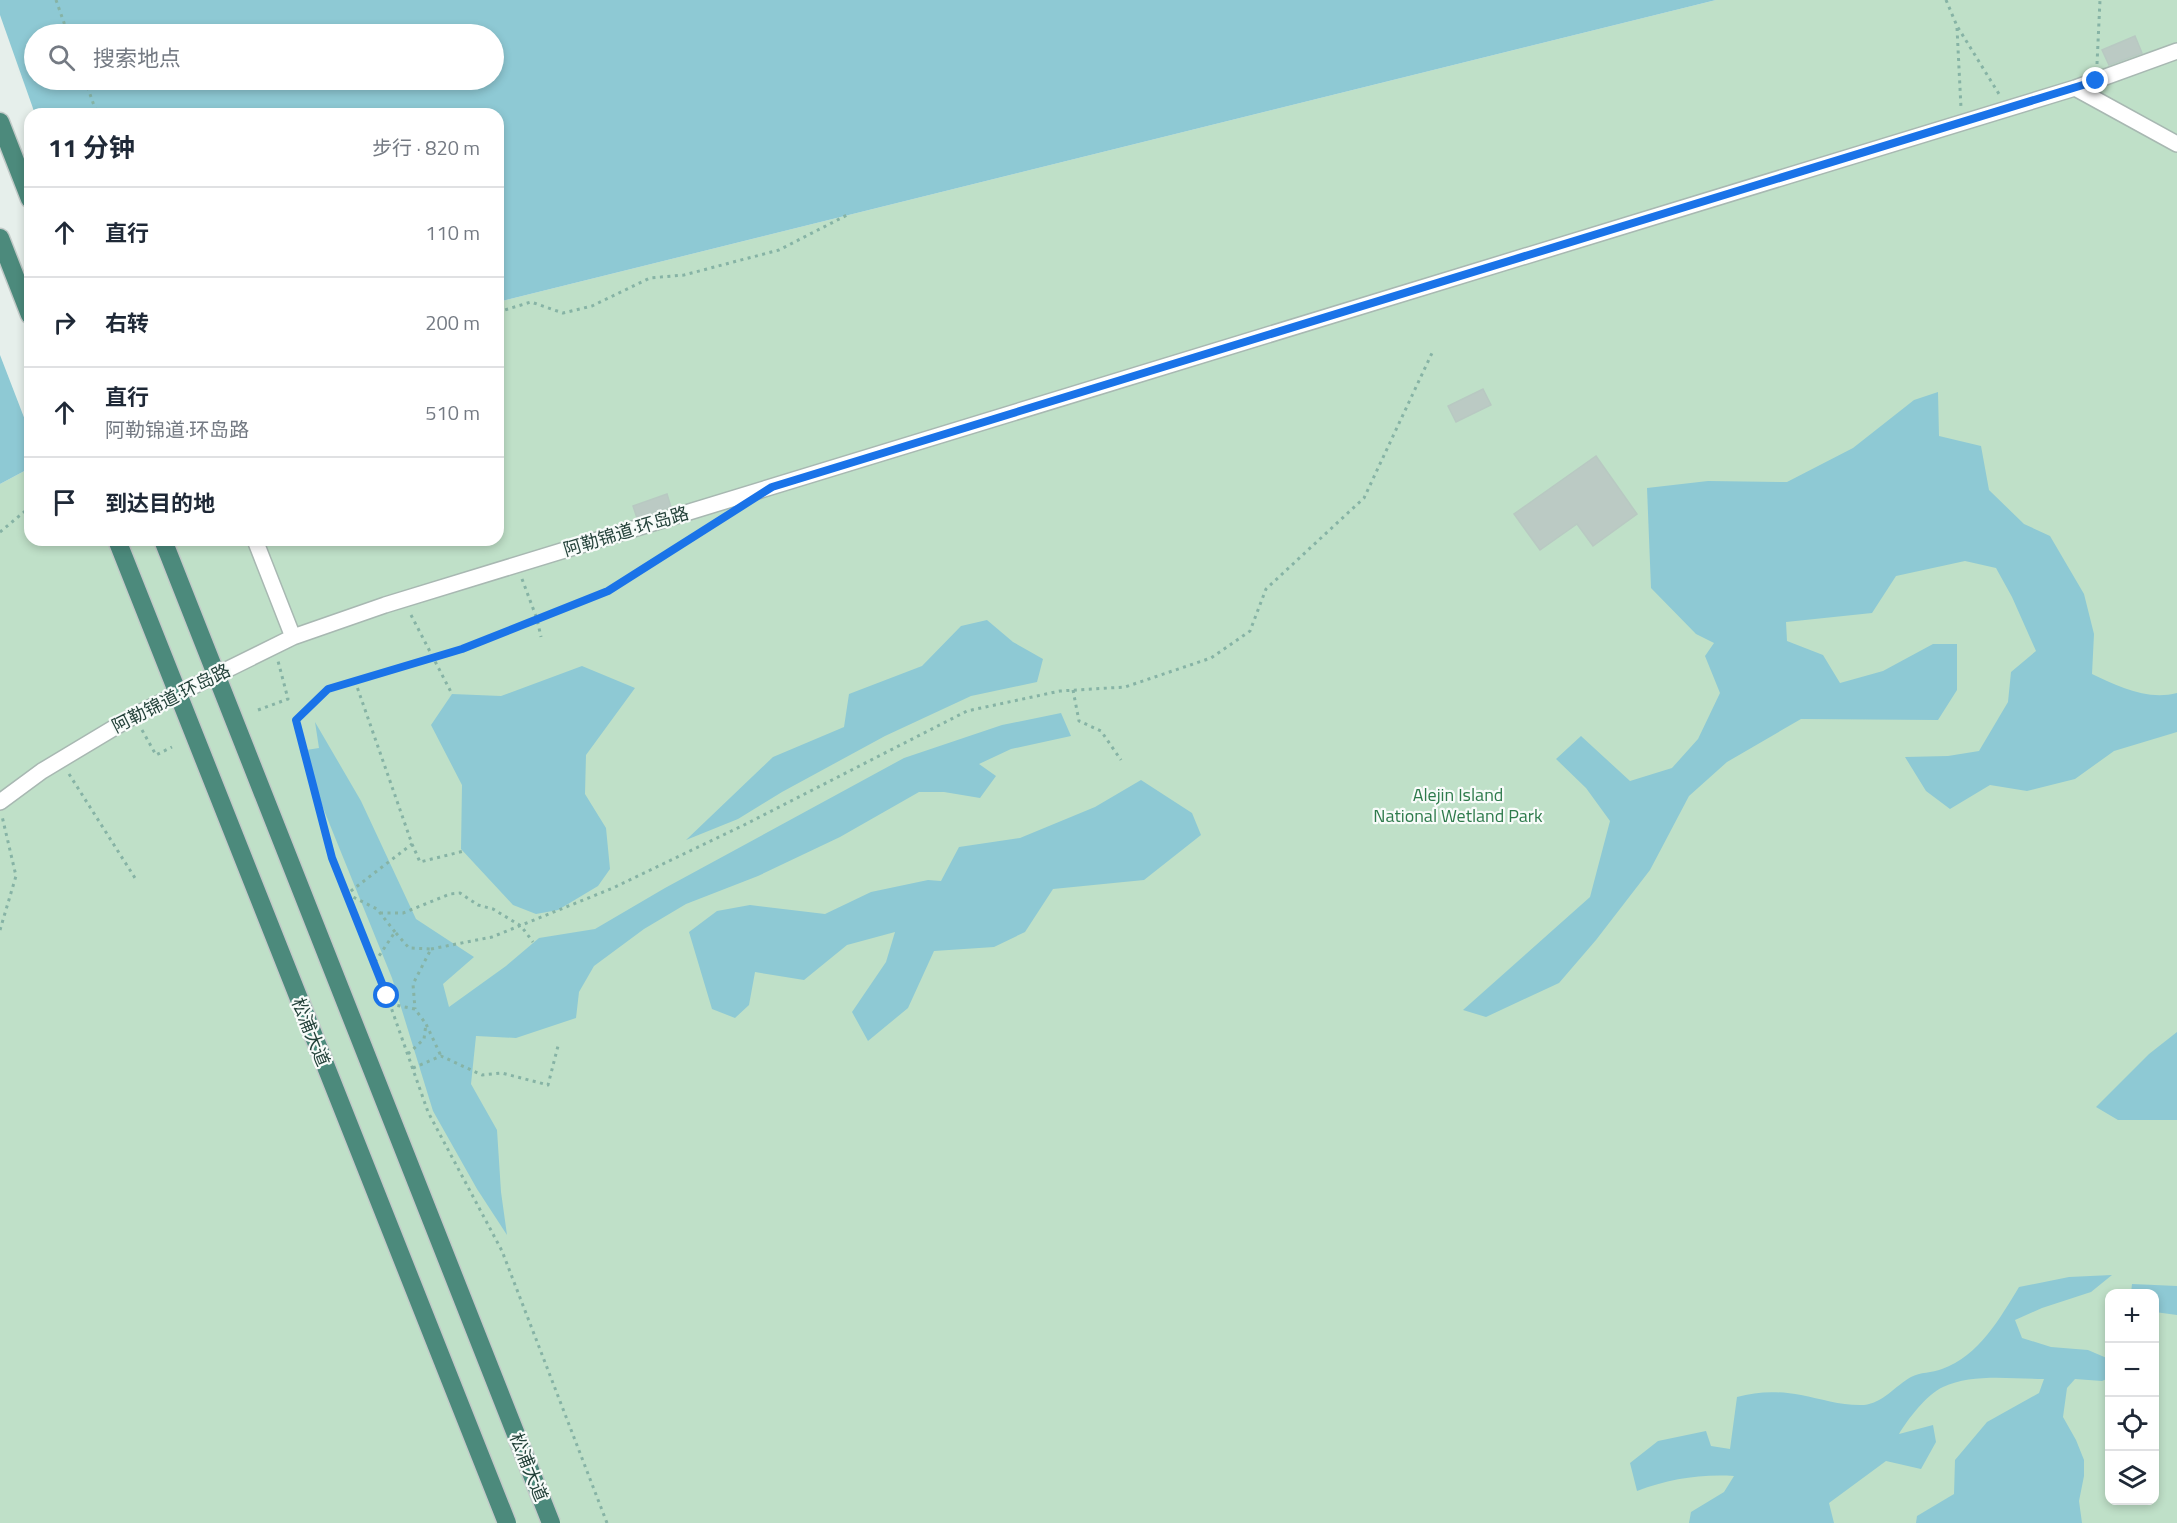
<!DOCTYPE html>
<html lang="zh">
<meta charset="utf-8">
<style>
body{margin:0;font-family:"Titillium Web","Noto Sans SC",sans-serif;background:#f6f6f7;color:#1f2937}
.controls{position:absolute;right:18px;bottom:18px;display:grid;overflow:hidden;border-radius:12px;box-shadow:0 3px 9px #0003}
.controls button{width:54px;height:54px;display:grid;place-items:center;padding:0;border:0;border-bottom:2px solid #e0e1e3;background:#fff;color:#1f2937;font:30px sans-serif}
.stop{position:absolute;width:18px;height:18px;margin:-14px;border:4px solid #1a73e8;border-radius:50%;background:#fff}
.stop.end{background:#1a73e8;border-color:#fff;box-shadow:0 2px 6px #0008}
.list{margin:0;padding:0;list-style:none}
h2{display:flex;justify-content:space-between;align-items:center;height:78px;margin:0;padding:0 24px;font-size:26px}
h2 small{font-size:20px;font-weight:400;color:#747a83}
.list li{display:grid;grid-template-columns:39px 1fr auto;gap:18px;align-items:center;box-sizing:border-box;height:90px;padding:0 24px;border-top:2px solid #e0e1e3}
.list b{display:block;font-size:22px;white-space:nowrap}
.list p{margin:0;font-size:20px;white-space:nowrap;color:#747a83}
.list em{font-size:20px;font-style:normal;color:#747a83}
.icon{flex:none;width:33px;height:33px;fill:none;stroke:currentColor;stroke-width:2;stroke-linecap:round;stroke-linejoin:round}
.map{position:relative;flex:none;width:2177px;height:1523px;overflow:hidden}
.search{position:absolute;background:#fff;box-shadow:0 3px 9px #0003;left:24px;top:24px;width:480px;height:66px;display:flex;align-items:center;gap:15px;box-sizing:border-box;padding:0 21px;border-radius:33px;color:#747a83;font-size:22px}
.panel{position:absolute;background:#fff;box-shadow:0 3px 9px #0003;left:24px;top:108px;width:480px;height:438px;border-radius:18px}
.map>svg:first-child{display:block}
</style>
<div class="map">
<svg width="2177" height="1523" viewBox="0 0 2177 1523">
<rect width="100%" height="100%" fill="#e6efeb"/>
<path fill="#bfe0c8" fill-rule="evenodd" d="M 1716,0 L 2177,0 L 2177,1523 L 0,1523 L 0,484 L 30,468 L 30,540 L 498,540 L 498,302 ZM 2110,1294 L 2154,1294 L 2154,1500 L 2110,1500 Z"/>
<path fill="#8ec9d4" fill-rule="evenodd" d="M 0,0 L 1716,0 L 498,302 L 498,114 L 30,114 L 30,468 L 0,484 ZM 34,34 L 494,34 L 494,80 L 34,80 Z
M 1938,392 L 1939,436 L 1981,446 L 1989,490 L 2024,524 L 2050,536 L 2084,594 L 2094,634 L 2092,674 C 2118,686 2147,701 2177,693 L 2177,732 L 2114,751 L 2075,779 L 2027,791 L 1990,785 L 1950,809 L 1926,791 L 1905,757 L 1948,756 L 1979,751 L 2008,702 L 2011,672 L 2036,651 L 2012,597 L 1996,568 L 1965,561 L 1896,576 L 1872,613 L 1786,622 L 1787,641 L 1823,655 L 1840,683 L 1883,671 L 1933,644 L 1957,644 L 1957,690 L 1938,720 L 1801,719 L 1727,762 L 1689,796 L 1650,870 L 1596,940 L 1559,983 L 1486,1017 L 1463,1010 L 1590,897 L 1610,821 L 1586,788 L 1556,759 L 1581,736 L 1630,781 L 1672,768 L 1698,739 L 1720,693 L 1705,656 L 1714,643 L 1696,634 L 1651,588 L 1647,488 L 1708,481 L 1787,482 L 1853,448 L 1914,400 Z
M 987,620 L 1013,642 L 1043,659 L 1037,682 L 971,696 L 885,736 L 782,792 L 738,819 L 686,840 L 773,757 L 844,727 L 849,694 L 922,666 L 961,626 Z
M 582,666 L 635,688 L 586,755 L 585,794 L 606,828 L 610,869 L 598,886 L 558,910 L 536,914 L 513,905 L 461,849 L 462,785 L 431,725 L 452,694 L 501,696 Z
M 1061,713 L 1071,736 L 1011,749 L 979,764 L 996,776 L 980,798 L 944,792 L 919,792 L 840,837 L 758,876 L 686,904 L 644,929 L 594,966 L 579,992 L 576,1018 L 516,1038 L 476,1036 L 471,1084 L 497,1130 L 501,1192 L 507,1235 L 477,1189 L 433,1111 L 392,978 L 300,751 L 319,748 L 315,722 L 361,801 L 416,919 L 474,957 L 443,984 L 449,1007 L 506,966 L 539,938 L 595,929 L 665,888 L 904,758 L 1002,725 Z
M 1141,780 L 1192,813 L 1201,835 L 1144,880 L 1053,889 L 1025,932 L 994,947 L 934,951 L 908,1008 L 868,1041 L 852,1012 L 886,962 L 895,932 L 847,945 L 804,980 L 755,972 L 749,1005 L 735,1018 L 712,1009 L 689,932 L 717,911 L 750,905 L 825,914 L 871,892 L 928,880 L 941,881 L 959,847 L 1020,838 L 1095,807 Z
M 2177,1032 L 2177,1120 L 2118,1120 L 2096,1107 L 2149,1054 Z
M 2112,1275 L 2091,1292 L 2042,1308 L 2015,1320 L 2022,1338 L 2051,1347 L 2088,1350 L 2109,1359 L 2109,1378 L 2102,1381 L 2075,1379 L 2067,1388 L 2063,1417 L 2076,1440 L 2084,1460 L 2084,1476 L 2079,1501 L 2082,1523 L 1916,1523 L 1917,1516 L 1954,1494 L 1955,1460 L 1987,1422 L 2039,1393 L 2044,1379 C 2013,1379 1972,1373 1943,1387 C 1927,1394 1908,1419 1899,1434 L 1933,1425 L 1936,1442 L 1921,1469 L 1886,1461 L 1829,1503 L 1834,1523 L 1689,1523 L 1691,1512 L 1724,1492 L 1734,1476 C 1700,1474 1669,1479 1637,1491 L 1630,1463 L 1658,1441 L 1706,1431 L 1711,1446 L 1730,1449 L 1737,1397 C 1758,1391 1779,1391 1801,1395 C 1822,1399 1842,1406 1864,1405 C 1883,1403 1895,1386 1911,1377 C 1920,1372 1932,1373 1942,1369 C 1979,1356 2000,1318 2019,1287 L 2069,1277 Z
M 2132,1284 L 2177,1286 L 2177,1315 L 2155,1312 L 2154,1294 L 2131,1293 Z"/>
<path fill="#e6efeb" d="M 0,15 L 35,114 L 30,114 L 30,433 L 0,355 Z"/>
<path fill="#bbcac4" stroke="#b8c9c2" stroke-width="1.5" d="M 2135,36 L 2142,53 L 2109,65 L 2102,50 Z
M 1483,389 L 1491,405 L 1456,422 L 1448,406 Z
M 1596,456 L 1637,514 L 1593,546 L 1577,524 L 1540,550 L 1514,514 Z
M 667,494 L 671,507 L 637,518 L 633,506 Z"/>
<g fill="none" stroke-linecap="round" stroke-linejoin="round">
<defs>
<path id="minor" d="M 2075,88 L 2177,144
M 255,540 L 293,637
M 0,802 L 42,771 L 137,714 L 293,637 L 385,605 L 2075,88 L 2177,51"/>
<path id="trunk" d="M 0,122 L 30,199
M 0,238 L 30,315"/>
</defs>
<use href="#minor" stroke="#a8b8b2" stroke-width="18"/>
<use href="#trunk" stroke="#c2cac8" stroke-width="21"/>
<path stroke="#86b3a5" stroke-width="3" stroke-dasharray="3 4.5" stroke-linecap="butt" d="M 56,0 L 68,34
M 1946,0 L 1957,26 L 1999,94
M 1957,28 L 1961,108
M 2097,64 L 2100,0
M 85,80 L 97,114
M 498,312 L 531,302 L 563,313 L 592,306 L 650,278 L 684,275 L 779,250 L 849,214
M 0,532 L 30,507
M 522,579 L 537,619 L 541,637
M 411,615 L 452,694
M 355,681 L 412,844 L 420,862 L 464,851
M 1073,690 L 1079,721 L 1101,731 L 1121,760
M 258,710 L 288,699 L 278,661
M 142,730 L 156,755 L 172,747
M 69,774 L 135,878
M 380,913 L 403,913 L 450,894 L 460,893 L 478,905 L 493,909 L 521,926 L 533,942
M 0,930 L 16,876 L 2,816
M 395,932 L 377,909 L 347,894 L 412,844
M 431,949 L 492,937 L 613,888 L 744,825 L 967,711 L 1060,691 L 1125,687 L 1211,658 L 1250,631 L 1266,589 L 1364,498 L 1432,353
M 375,962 L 395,932 L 409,948 L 431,949 L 413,984 L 415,1009
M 390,1004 L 415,1009 L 426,1024
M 408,1054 L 424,1039 L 426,1024 L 441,1056
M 413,1068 L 441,1056 L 482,1075 L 502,1073 L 548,1085 L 558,1046
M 607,1523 L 502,1251 L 428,1112 L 387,996 L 332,858 L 296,720 L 328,689 L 462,649 L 608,591 L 716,522"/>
<use href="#minor" stroke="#fff" stroke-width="15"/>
<use href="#trunk" stroke="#4c8a7c" stroke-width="18"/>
<defs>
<path id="trunk-bridge" d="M 117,540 L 507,1523
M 163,540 L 551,1523"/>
</defs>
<use href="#trunk-bridge" stroke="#c2cac8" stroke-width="21" stroke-linecap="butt"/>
<use href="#trunk-bridge" stroke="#4c8a7c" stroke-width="18"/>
</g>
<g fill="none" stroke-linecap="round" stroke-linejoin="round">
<path stroke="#1a73e8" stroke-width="8" d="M 387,996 L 332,858 L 296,720 L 328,689 L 462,649 L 608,591 L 772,487 L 2096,81"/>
</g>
<g text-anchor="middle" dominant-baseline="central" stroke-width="4.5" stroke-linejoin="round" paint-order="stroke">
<g font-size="18" fill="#24423a" stroke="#f7fbf9">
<text transform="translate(626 531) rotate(-17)">阿勒锦道·环岛路</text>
<text transform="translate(171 698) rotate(-27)">阿勒锦道·环岛路</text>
<text transform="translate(311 1032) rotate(68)">松浦大道</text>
<text transform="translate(529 1467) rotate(68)">松浦大道</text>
</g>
<g font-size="18" fill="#2d7a4b" stroke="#f7fbf9">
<text x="1458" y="794">Alejin Island<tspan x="1458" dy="21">National Wetland Park</tspan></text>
</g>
</g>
</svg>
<div class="controls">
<button>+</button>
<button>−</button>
<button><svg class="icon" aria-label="locate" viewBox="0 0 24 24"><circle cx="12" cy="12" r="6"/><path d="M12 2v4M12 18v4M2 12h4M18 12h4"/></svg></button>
<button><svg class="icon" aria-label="layers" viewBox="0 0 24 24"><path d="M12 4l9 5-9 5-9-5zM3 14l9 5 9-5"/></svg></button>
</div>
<div class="stop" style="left:387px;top:996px"></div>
<div class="stop end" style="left:2096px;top:81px"></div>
<div class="search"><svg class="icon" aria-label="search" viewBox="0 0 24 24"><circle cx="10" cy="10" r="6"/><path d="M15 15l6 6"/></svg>搜索地点</div>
<section class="panel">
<h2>11 分钟<small>步行 · 820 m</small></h2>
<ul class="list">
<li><svg class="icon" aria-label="ahead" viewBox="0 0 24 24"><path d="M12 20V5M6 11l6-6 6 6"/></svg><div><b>直行</b></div><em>110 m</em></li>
<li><svg class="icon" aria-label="right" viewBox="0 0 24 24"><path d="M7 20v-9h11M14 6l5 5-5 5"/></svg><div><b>右转</b></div><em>200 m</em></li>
<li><svg class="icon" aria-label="ahead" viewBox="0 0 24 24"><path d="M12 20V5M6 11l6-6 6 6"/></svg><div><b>直行</b><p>阿勒锦道·环岛路</p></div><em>510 m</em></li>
<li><svg class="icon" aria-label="arrive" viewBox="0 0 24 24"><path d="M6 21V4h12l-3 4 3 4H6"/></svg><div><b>到达目的地</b></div></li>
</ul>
</section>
</div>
